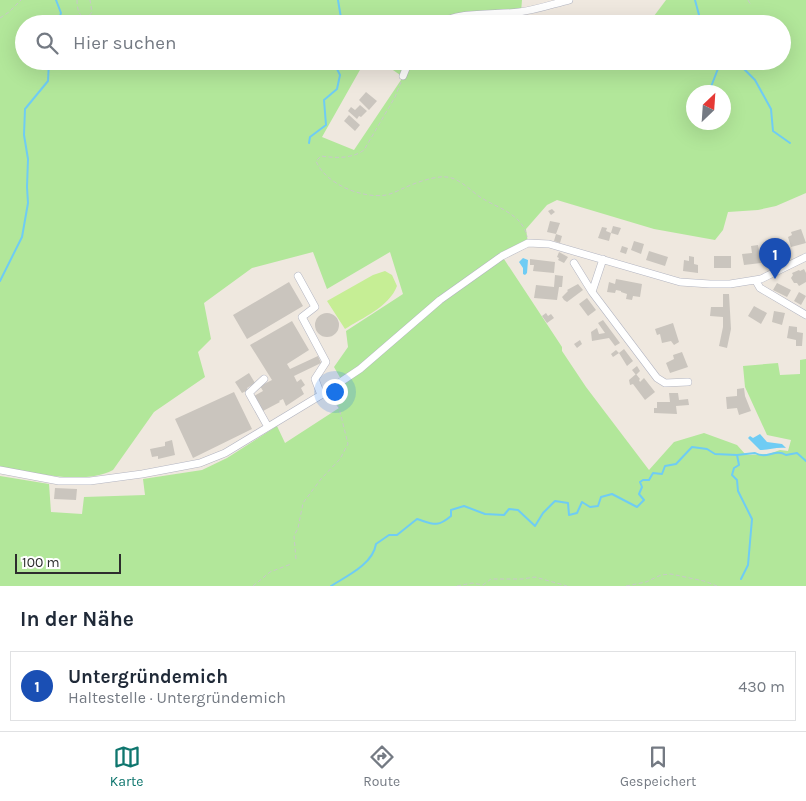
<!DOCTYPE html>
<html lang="de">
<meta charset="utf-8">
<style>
body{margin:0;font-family:Karla,sans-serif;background:#f6f6f7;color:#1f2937}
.compass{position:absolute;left:686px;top:85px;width:45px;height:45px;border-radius:50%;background:#fff;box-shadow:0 5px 20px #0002;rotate:25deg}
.scale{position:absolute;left:15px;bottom:12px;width:106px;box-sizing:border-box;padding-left:5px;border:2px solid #2d2d2d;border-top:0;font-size:14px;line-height:18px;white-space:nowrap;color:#2d2d2d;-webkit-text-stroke:4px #fff;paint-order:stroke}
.you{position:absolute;left:334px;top:391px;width:18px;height:18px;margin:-12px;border:4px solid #fff;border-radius:50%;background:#1a73e8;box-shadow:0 0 0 8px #1a73e833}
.badge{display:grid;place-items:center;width:32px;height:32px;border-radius:50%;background:#0f766e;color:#fff;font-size:16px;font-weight:700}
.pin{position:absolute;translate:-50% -41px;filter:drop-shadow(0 1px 2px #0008)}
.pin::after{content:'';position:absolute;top:26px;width:18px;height:15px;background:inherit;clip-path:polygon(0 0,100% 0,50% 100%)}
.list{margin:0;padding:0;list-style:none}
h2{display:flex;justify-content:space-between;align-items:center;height:65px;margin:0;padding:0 20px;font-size:21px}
h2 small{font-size:16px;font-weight:400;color:#747a83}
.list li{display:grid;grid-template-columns:32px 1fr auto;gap:15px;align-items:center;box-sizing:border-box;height:70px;margin:0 10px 10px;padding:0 10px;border:1px solid #e0e1e3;border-radius:0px}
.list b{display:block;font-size:19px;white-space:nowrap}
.list p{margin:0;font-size:16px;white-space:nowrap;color:#747a83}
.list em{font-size:16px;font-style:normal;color:#747a83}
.icon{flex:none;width:28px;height:28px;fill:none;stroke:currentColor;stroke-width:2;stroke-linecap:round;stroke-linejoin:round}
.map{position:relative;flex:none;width:806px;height:586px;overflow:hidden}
.search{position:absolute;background:#fff;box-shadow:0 5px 20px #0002;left:15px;right:15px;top:15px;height:55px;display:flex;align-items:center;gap:12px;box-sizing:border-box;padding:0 18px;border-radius:28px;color:#747a83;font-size:19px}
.sheet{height:145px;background:#fff}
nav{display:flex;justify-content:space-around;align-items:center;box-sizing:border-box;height:70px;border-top:1px solid #e0e1e3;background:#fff;font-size:14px;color:#747a83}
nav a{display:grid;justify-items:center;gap:2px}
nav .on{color:#0f766e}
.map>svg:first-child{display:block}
</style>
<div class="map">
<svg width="806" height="586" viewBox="0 0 806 586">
<rect width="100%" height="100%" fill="#efe8df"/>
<path fill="#b2e79a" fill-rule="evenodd" d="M 0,0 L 522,0 L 521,12 L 530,24 L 24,24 L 24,61 L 365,61 L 322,137 L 354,150 L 403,77 L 380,61 L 782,61 L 782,24 L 648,24 L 666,0 L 806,0 L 806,193 L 776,206 L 758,210 L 728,212 L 723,230 L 715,240 L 654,229 L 557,200 L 547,205 L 526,229 L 528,243 L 502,256 L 562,347 L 562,351 L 586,387 L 649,470 L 674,442 L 704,433 L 737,445 L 746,455 L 769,454 L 780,450 L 788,451 L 791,440 L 767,435 L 745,387 L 743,366 L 778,363 L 780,375 L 800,374 L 800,360 L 806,359 L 806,586 L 0,586 L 0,476 L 49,484 L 51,512 L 82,514 L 84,497 L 145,495 L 143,479 L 202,470 L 227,458 L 277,426 L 285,443 L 339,408 L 327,391 L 342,381 L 334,367 L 348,347 L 346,331 L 403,294 L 390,252 L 327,289 L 313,252 L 252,268 L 204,303 L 211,339 L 198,352 L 205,377 L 154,412 L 113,470 C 82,486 34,472 0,467 ZM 694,92 L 724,92 L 724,122 L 694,122 Z"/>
<path fill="#c6ee95" d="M 385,271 L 392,275 L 397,286 C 389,307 362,318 345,329 L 327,301 L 373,275 Z"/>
<path fill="#6fccf4" d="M 523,258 L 528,260 L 527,273 L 525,275 L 523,274 L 523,268 L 519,262 Z
M 760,434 L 767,442 L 782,444 L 786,448 C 776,447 769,450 760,450 L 748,438 L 750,436 L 753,438 Z"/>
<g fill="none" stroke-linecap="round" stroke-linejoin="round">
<path stroke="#6fccf4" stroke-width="2" d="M 56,0 L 61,13 L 57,24
M 338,0 L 342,24
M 695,0 L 699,15 L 705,24
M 736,61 L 755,80 L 771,109 L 773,131 L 790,143
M 709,92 L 719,66 L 719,61
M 309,143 L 310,137 L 326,125 L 324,100 L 337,89 L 340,75 L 335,65 L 336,61
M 0,281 L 22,237 L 28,203 L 27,187 L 28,159 L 24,135 L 25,109 L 48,81 L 49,61
M 737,455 L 739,465 L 734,468 L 732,475 L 737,480 L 738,491 L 752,519 L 748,565 L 741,579
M 331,586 C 347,576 373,564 376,544 L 389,535 L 397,535 L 417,519 C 433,524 437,528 451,516 L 451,510 L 464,506 L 485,514 L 504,515 L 509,509 L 518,510 L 535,526 L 543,513 L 555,501 L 568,503 L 569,515 L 577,513 L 582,502 L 590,507 L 598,506 L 601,497 L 612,494 L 637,507 L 644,500 L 639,494 L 642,487 L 640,482 L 643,480 L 649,480 L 653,473 L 662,474 L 665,466 L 676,464 L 692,447 L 707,449 L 715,454 L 737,455 L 755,453 C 767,460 775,448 786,455 L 797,453 L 806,461"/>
</g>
<path fill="#cac5be" d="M 366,92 L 377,101 L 369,110 L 359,100 Z
M 360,105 L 367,111 L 361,117 L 359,116 L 357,119 L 348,111 L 351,107 L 355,110 Z
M 349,115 L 360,125 L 355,131 L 344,121 Z
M 552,209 L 555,212 L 551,215 L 548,211 Z
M 550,221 L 560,223 L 556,234 L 562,236 L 560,243 L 554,241 L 556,234 L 547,232 Z
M 613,226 L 621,228 L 618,235 L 611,233 Z
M 602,227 L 607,228 L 606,231 L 611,233 L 609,241 L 598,238 Z
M 801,229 L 806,243 L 791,247 L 788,237 L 792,235 L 791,232 Z
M 634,241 L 644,244 L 641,254 L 631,250 Z
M 758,245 L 761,263 L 744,265 L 742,254 L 752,253 L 751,246 Z
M 622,246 L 628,248 L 626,254 L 620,252 Z
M 782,247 L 782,250 L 786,249 L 787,255 L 772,260 L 770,249 Z
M 649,251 L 668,257 L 665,266 L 646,260 Z
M 559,252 L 568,257 L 564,263 L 558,260 L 559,258 L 557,257 Z
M 689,256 L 694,257 L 694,264 L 698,265 L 698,273 L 683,271 L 684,260 L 689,261 Z
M 714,256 L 731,256 L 731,268 L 714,268 Z
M 530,259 L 555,262 L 554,273 L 533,271 L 534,265 L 530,265 Z
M 804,269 L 806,273 L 806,282 L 799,286 L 797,283 L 794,283 L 791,278 L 793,275 L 792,273 L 799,270 L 800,271 Z
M 555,275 L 563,276 L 562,287 L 559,287 L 557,300 L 534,298 L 536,285 L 554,287 Z
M 616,279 L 642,284 L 640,297 L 633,296 L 632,300 L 626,299 L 627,294 L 621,292 L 621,291 L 616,290 L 615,293 L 607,292 L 609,282 L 615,284 Z
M 289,282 L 303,306 L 247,339 L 233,315 Z
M 777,283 L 791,290 L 787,297 L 773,290 Z
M 578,284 L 583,290 L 567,302 L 564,300 L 562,297 L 568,291 L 567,290 Z
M 799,292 L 806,296 L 801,305 L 794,301 Z
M 723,294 L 729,294 L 731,329 L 727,348 L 719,346 L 723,327 L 723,317 L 710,316 L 711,307 L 723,307 Z
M 587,298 L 596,310 L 588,316 L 579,304 Z
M 754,306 L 767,313 L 761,324 L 748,316 Z
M 774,311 L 785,313 L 782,325 L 772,322 Z
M 546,313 L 548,316 L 551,314 L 554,318 L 547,323 L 542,316 Z
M315 325a12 12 0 1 1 24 0a12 12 0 1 1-24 0Z
M 603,320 L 620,343 L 615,346 L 609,338 L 592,341 L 591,332 L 597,328 L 599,334 L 605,333 L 598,323 Z
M 292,321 L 309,350 L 287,364 L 290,369 L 318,356 L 321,363 L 294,376 L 297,382 L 301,379 L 305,385 L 301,388 L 304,394 L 286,406 L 283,399 L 279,401 L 280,402 L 263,411 L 254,396 L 263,391 L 260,386 L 272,380 L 250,345 Z
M 673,323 L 679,342 L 674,345 L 671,341 L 662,343 L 660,334 L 657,335 L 655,329 Z
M 789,326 L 797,327 L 797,332 L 803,333 L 802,346 L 796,346 L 796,340 L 787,338 Z
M 580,340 L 582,344 L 577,348 L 574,344 Z
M 624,349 L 633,361 L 627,366 L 619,353 Z
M 616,350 L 619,353 L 613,357 L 611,354 Z
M 682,352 L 688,367 L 670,373 L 666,363 L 674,359 L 673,355 Z
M 637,366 L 640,371 L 636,375 L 632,370 Z
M 249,373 L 255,383 L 247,388 L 248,390 L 242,393 L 235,382 Z
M 636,374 L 640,379 L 639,380 L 640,382 L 644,378 L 655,392 L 645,400 L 633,384 L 630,385 L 629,380 Z
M 744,388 L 745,396 L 751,411 L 739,415 L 737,408 L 727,409 L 726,397 L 737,396 L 737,389 Z
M 234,392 L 252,429 L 193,458 L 175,419 Z
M 669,393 L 678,393 L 679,400 L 688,399 L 689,405 L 676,406 L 677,414 L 654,413 L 654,408 L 657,408 L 657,402 L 670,402 Z
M 172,440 L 175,455 L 158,459 L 158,456 L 152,457 L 150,449 L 165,446 L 165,442 Z
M 55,488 L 77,489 L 76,500 L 54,499 Z"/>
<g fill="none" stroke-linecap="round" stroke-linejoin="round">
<defs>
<path id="minor" d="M 439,24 C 458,11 496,15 519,12 C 536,10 553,4 569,0
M 403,76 L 409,61
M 603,259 L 592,292 L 657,378 L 665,383 L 688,382
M 574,263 L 592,292
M 298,276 L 315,307 L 302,317 L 326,362 L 315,379 L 321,395
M 756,281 L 760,288 L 806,315
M 264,379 L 249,393 L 268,427
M 0,470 L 59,481 L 90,481 L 142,474 L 200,463 L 225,453 L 321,395 L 360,369 L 440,300 L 502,256 L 528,243 L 549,244 L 680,282 L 710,284 L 730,284 L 761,279 L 806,257"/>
</defs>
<use href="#minor" stroke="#b3b5c1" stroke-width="8"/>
<path stroke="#c8c8c8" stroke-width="1" stroke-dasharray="4 2.5" stroke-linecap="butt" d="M 77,0 C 77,7 78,15 85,18 L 89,16 L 92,12 L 90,0
M 748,0 L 751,5
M 0,18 L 9,12 L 21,0
M 401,82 L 395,97 L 364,150 C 352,159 335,158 321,156 L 316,161 C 325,184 363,199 386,195 C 392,194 399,190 404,188 C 415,183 429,178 440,177 C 457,175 467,188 480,197 C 497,208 523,214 527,237
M 296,559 L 294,536 L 298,528 L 303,503 L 321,479 L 340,459 L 348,444 L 339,408 L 332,398
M 253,586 L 270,572 L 291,564
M 457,586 L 472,583 L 483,585 L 491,579 L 522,579 L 535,577 L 567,586
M 626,586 L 646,582 L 661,575 L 671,574 L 704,581 L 717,586"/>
<use href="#minor" stroke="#fff" stroke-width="7"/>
</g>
</svg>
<svg class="compass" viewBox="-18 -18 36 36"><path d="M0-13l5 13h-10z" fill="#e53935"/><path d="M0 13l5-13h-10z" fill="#747a83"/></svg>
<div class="scale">100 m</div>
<div class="you"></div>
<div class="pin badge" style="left:775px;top:279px;background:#1a4fb4">1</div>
<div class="search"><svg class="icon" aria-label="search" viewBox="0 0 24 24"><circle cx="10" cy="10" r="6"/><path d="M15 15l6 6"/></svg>Hier suchen</div>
</div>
<section class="sheet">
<h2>In der Nähe<small></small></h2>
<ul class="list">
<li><span class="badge" style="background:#1a4fb4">1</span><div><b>Untergründemich</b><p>Haltestelle · Untergründemich</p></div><em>430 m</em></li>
</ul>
</section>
<nav>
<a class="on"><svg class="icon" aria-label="map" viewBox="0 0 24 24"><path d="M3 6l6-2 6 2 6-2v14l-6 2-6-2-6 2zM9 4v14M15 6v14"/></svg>Karte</a>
<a><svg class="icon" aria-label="directions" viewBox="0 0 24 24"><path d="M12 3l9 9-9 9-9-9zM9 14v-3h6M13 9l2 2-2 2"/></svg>Route</a>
<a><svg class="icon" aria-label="saved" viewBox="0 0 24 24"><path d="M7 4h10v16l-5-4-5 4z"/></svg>Gespeichert</a>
</nav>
